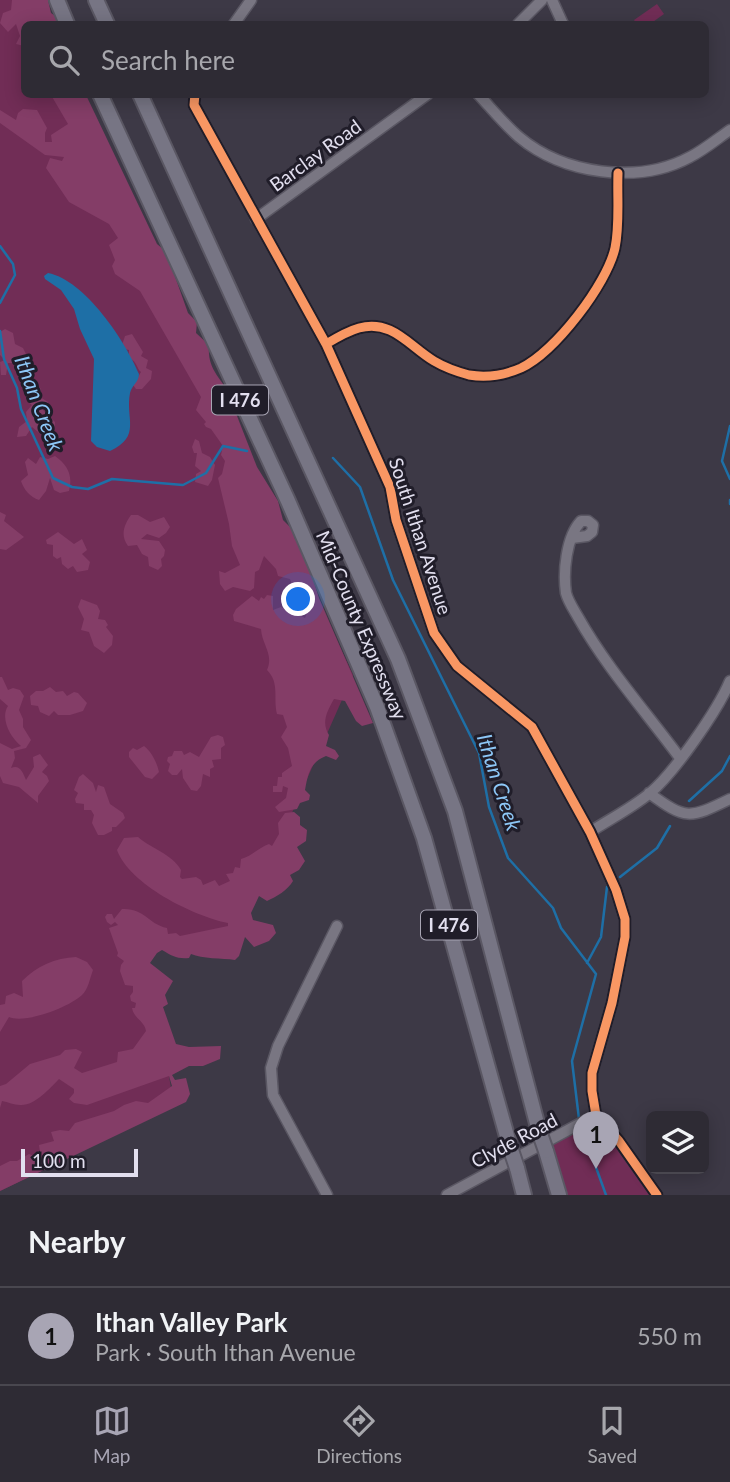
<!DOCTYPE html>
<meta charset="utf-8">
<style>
body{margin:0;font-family:Lato,sans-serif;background:#3a3740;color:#f1f3f6}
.controls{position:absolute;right:21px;bottom:21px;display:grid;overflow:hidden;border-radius:10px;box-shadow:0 4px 18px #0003}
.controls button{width:63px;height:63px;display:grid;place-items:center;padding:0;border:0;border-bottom:2px solid #49474f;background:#2e2b34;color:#f1f3f6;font:35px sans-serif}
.scale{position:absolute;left:21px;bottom:18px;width:117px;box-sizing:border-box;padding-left:7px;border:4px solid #e2dfef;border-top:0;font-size:19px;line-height:24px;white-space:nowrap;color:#e2dfef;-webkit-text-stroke:5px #201d29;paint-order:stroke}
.you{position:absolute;left:299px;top:600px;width:24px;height:24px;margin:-18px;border:5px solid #fff;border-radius:50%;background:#1a73e8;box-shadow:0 0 0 10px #1a73e833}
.badge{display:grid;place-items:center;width:46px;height:46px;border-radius:50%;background:#a8a5b4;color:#111;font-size:23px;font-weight:700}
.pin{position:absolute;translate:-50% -58px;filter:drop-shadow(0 2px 4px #0008)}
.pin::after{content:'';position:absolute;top:37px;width:24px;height:21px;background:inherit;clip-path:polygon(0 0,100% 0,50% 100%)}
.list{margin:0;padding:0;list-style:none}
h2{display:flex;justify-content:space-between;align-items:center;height:91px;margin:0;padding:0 28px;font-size:30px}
h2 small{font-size:23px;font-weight:400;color:#a7a7ac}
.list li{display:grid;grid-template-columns:46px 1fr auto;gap:21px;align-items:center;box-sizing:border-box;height:98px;padding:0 28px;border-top:2px solid #49474f}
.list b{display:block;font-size:26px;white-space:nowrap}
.list p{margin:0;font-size:23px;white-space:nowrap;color:#a7a7ac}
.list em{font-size:23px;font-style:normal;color:#a7a7ac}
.icon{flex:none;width:38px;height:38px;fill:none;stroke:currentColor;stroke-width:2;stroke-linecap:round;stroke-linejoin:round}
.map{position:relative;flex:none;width:730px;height:1195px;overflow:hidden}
.search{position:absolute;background:#2e2b34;box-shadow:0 4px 18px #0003;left:21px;right:21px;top:21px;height:77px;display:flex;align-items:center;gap:18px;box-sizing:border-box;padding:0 24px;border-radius:10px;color:#a7a7ac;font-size:26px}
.sheet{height:189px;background:#2e2b34}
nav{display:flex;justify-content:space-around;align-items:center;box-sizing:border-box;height:98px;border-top:2px solid #49474f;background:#2e2b34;font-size:19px;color:#a7a7ac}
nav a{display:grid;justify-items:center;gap:4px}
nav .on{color:#a8a5b4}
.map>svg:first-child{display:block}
</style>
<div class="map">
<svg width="730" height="1195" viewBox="0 0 730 1195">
<rect width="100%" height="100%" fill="#3d3946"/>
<path fill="#712d56" d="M 0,0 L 38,0 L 24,24 L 24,94 L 82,95 L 353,675 L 237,937 L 148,951 L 174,1106 L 0,1191 Z
M 657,4 L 664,14 L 650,24 L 637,24 L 634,20 Z
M 596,1115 L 657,1195 L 559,1195 L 542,1139 Z"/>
<path fill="#843d67" d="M 12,0 L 48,0 L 51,13 L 58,18 L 56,24 L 24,24 L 24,46 L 16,44 L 20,36 L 16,24 L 8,32 L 0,23 L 3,13 L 11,10 Z
M 51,95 L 86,95 L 157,244 L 170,255 L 172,268 L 188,313 L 197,322 L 196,333 L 209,345 C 207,370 221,377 231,397 L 228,401 L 237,416 L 257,467 L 278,501 L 283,520 L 291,528 L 295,539 L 304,551 L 319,598 L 373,723 L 362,726 L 356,721 L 345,701 L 334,699 C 327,711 321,723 329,735 L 326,746 L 335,750 L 339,756 L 336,760 L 326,756 C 310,762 308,774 305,790 L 310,795 L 309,800 L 300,803 L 297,809 L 279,812 L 275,807 L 286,798 L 288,788 L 283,786 L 282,792 L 273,792 L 273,786 L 277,786 L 278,777 L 282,777 L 282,773 L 292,766 L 288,748 L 281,737 L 287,727 L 283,715 L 277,714 C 273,698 280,683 267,670 C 274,654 262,645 261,629 L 234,621 L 233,615 L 236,609 L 252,596 L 259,601 L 261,597 L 264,599 L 267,595 L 273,596 L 273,610 L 281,607 L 305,618 L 307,613 L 298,599 L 301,597 L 293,587 L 290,579 L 278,576 L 276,569 L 264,556 L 259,570 L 255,572 L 254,588 L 250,591 L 233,587 L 225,591 L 220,584 L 219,571 L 225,573 L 240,565 L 232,546 L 229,524 L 218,478 L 222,474 L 225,461 L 221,455 L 223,446 L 211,429 L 206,427 L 204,424 L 206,422 L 196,410 L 201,397 L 140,291 L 115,274 L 112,266 L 115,260 L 109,245 L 118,238 L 109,224 L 69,202 L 46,168 L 50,158 L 62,161 L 64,157 L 45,155 L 0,123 L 0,110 L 16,120 L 18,113 L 23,109 L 37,110 L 47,128 L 45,133 L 45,142 L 52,142 L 51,135 L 68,124 Z
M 5,329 L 13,333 L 15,344 L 23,348 L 26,354 L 24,359 L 19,363 L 8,363 L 6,375 L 1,375 L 0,362 L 5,360 L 0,355 L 0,332 Z
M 132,334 L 143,352 L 141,356 L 148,360 L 146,368 L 152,371 L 151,379 L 142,389 L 136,389 L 133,385 L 141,372 C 136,368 138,362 129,358 L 129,350 L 125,349 L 122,345 L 125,336 Z
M 32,381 L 41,389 L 40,397 L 48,402 L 48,406 L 43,410 L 55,422 L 55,428 L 51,435 L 43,436 L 32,427 L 26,436 L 17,437 L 19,427 L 27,421 L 26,412 L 32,405 L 27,401 L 24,388 Z
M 195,439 L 199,441 L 202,453 L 210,457 L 215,465 L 212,480 L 208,486 L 195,482 L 196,474 L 201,471 L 195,466 L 197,453 L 194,453 L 192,447 Z
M 55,456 C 68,465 73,476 69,491 L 60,493 L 54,490 L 50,478 L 46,491 L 39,500 C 30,497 24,490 21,481 L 28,475 L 25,462 L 28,458 L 36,464 L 40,457 L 48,459 Z
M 0,512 L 6,515 L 4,521 L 24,537 L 6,550 L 0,549 Z
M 131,515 L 138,515 L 150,522 L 164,517 L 170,527 L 166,533 L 159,538 L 147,534 L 141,539 L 159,541 L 165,550 L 164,556 L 161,559 L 162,566 L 158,570 L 149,566 L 148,557 L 142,554 L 137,545 L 128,546 C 120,535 124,525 131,515 Z
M 58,532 L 74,544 L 82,539 L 87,550 L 82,554 L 90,562 L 88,570 L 77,572 L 73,566 L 68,569 L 62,564 L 61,557 L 57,559 L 53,556 L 53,545 L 47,544 L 46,540 Z
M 81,599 L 97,605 L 100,611 L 98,619 L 105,620 L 108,625 L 106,627 L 113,636 L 112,645 L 104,653 L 94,646 L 89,632 L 81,630 L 84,619 L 78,607 Z
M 0,677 L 2,677 L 8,690 L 13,688 L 20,690 L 24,696 L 19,710 L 23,719 L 23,727 L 31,740 L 26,748 L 14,751 L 15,758 L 11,768 C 20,764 23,773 26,780 L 34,767 L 33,757 L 40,754 L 48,765 L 42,772 L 47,776 L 49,781 L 38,796 L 38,803 L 19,787 L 3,783 L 0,776 L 0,743 L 12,749 L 21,746 C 10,737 0,718 8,706 L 0,699 Z
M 50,687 L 56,692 L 63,691 L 67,696 L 74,692 L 78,693 L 87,703 L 83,711 L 70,715 L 58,715 L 54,711 L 49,716 L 40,712 L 38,706 L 31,705 L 30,696 L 36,691 L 43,691 Z
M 218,735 L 223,737 L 225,745 L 221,748 L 221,759 L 212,760 L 214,767 L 210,769 L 210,777 L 203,774 L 201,786 L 197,791 L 191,790 L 183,778 L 182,769 L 177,775 L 172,775 L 168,771 L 170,764 L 167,761 L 168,757 L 172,756 L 174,751 L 182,751 L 184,755 L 190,752 L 199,757 L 211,737 Z
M 144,746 C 152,752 157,763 159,772 L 152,779 L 145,777 L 129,757 L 129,752 L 133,748 L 137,750 Z
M 83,774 L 93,783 L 96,792 L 98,785 L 104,787 L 110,804 L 123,813 L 125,818 L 116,827 L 112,827 L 112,831 L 104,835 L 98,835 L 92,823 L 94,815 L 91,810 L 84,810 L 84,804 L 76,803 L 75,799 L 78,793 L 74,790 L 79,777 Z
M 294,812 L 300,817 L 300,825 L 307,830 L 306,841 L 297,847 L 305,861 L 299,870 L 290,875 L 293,881 C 288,890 276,897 267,901 L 259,896 L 251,913 L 253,920 L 273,925 L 276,933 L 269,941 L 254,947 L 245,937 L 239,956 L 235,960 C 222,958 202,959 191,954 L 189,958 C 177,959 172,956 162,950 L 157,953 L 150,963 L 173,981 L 165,995 L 168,1004 L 163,1007 L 176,1044 L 189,1047 L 221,1046 L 220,1059 L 203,1066 L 189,1066 L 172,1075 L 175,1080 L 186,1078 L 190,1094 L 186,1102 L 0,1191 L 0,1166 L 10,1161 L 17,1161 L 29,1154 L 34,1156 L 40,1152 L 39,1145 L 54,1141 L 51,1132 L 60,1130 L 69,1131 L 75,1123 L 114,1111 L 124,1105 L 136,1101 L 148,1103 L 172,1086 L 169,1076 L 87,1105 L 74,1103 L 69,1099 L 74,1093 L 74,1089 L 59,1079 C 50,1088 35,1106 20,1105 C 14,1105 8,1102 2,1101 L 0,1108 L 0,1086 L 6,1084 L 30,1064 L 60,1055 L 65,1050 L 76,1049 L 82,1052 L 74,1068 L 82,1073 L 117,1062 L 118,1052 L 133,1049 L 146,1031 C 144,1020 134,1019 132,1008 L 135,1008 L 136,1003 L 131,1001 L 130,996 L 133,992 L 133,986 L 125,985 L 120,971 L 121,965 L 124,961 L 117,956 L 118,953 L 109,928 L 118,925 L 115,922 L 111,925 L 107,922 L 105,917 L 107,914 L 112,914 L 114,919 L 122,909 C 145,908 148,924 167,928 L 168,934 L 176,933 L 180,936 L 228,926 L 228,923 C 193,916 129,884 117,850 L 124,838 L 138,837 C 152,849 172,854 181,870 L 180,877 L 182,879 L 196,877 L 201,880 L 203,885 L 215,880 L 219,886 L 230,881 L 226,874 L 233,873 L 235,867 L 240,868 L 241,859 C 252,856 258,848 269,844 L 272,846 L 279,834 L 278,823 L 285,813 Z
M 76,957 L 87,962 L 93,970 C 90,978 88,990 82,995 C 68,1008 24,1024 9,1017 L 0,1032 L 0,1005 L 5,1004 L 6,996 L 14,993 L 23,997 L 22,981 C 37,966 55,958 76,957 Z"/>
<path fill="#1e6fa6" d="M 48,273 C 85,280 126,342 139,374 C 139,382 132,385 130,393 C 125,419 142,436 110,451 L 97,447 L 91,441 L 94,359 L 80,329 L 74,309 L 61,290 L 45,279 L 44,276 Z"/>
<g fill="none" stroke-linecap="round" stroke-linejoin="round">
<path stroke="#1e6fa6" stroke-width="2.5" d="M 0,246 L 13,264 L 15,275 L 0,303
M 0,331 L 4,359 L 17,388 L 21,409 L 53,478 L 72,487 L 88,489 L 112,479 L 183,485 L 206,473 L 223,446 L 247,451
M 730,426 L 722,461 L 730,479
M 333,458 L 360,487 L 393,580 L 479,753 L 489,807 L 508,858 L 553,908 L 561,928 L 596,974 L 572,1061 L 579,1119
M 730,500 L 730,504
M 689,801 L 722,771 L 730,756
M 620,877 L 657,848 L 670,826
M 587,963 L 601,937 L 607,887
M 581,1126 L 606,1195"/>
<defs>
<path id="minor" d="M 552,0 L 563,24
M 234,24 L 251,0
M 518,24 L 542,0
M 195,94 L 194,105 L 326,344 L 390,487 L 396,520 L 434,633 L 457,666 L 532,727 L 590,832 L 616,890 L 625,919 L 625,937 L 612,1003 L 592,1073 L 592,1091 L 596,1115 L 619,1141 L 657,1195
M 478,94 C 491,108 504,124 519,137 C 563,174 638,185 690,157 C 704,150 717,139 730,130
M 256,219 L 428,94
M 326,344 C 336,338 348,331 359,328 C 392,319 409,346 434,361 C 444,367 458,372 469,375 C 487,378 505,375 521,368 C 555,352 607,284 615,248 C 620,224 617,197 618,173
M 572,538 L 587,536 L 592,532 L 593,525 L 588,521 L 581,521 C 566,537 563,572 566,593 C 568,601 574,610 578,617 C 606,667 646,712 680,758
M 649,793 C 686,820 689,819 730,799
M 590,832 C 610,819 632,808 650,793 C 674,773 718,710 730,681
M 327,1195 L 273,1095 L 271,1068 L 278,1046 L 337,926
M 447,1195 L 596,1115"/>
<path id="highway" d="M 57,0 L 67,24
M 96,0 L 107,24
M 100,94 L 288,501 L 377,707 L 424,838 L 510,1147
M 140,94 L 398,659 L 455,811 L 539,1131
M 546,1151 L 559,1195
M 517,1168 L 524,1195"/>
</defs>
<use href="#minor" stroke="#5a5763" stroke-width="13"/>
<use href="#highway" stroke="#5a5763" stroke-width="18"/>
<use href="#minor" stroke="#797682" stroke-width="10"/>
<use href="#highway" stroke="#777584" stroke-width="14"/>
<defs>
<path id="highway-bridge" d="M 539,1131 L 546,1151
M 510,1147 L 517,1168"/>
</defs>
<use href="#highway-bridge" stroke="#5a5763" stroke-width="18" stroke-linecap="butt"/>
<use href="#highway-bridge" stroke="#777584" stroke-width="14"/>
<defs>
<path id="cycleway" d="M 195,94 L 194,105 L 326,344 L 390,487 L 396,520 L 434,633 L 457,666 L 532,727 L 590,832 L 616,890 L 625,919 L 625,937 L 612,1003 L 592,1073 L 592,1091 L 596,1115 L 619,1141 L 657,1195
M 326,344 C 336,338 348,331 359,328 C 392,319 409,346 434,361 C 444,367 458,372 469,375 C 487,378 505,375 521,368 C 555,352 607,284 615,248 C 620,224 617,197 618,173"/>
</defs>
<use href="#cycleway" stroke="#201d29" stroke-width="13"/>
<use href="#cycleway" stroke="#f99763" stroke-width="9"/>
</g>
<g text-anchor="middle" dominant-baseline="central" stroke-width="6" stroke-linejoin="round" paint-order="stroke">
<g fill="#201d29" stroke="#a8a5b4" stroke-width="2">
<rect x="212" y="385.5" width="56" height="29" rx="5"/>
<rect x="421" y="910.5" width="56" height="29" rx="5"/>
</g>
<g font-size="18" font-weight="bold" fill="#e2dfef">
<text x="240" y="400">I 476</text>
<text x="449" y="925">I 476</text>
</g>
<g font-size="19" fill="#e2dfef" stroke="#201d29">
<text transform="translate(315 155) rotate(-36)">Barclay Road</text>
<text transform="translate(421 536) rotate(72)">South Ithan Avenue</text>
<text transform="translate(362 625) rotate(67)">Mid-County Expressway</text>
<text transform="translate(514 1140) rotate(-28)">Clyde Road</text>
</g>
<g font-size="21" font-style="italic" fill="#8dc7f7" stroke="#201d29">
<text transform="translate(40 403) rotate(69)">Ithan Creek</text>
<text transform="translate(500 782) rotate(72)">Ithan Creek</text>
</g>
</g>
</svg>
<div class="controls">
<button><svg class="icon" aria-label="layers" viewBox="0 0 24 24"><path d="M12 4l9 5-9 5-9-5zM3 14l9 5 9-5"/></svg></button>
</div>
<div class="scale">100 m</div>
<div class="you"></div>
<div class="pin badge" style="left:596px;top:1169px">1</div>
<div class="search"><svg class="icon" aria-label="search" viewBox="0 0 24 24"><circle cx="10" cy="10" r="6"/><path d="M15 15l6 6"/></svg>Search here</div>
</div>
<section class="sheet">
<h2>Nearby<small></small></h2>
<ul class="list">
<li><span class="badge">1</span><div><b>Ithan Valley Park</b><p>Park · South Ithan Avenue</p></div><em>550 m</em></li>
</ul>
</section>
<nav>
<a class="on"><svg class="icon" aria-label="map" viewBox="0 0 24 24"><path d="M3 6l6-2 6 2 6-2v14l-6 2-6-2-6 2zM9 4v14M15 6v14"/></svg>Map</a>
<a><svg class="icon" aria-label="directions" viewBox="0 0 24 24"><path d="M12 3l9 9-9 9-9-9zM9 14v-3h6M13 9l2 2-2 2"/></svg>Directions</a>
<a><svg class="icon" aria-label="saved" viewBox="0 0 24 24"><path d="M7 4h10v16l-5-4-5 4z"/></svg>Saved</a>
</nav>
